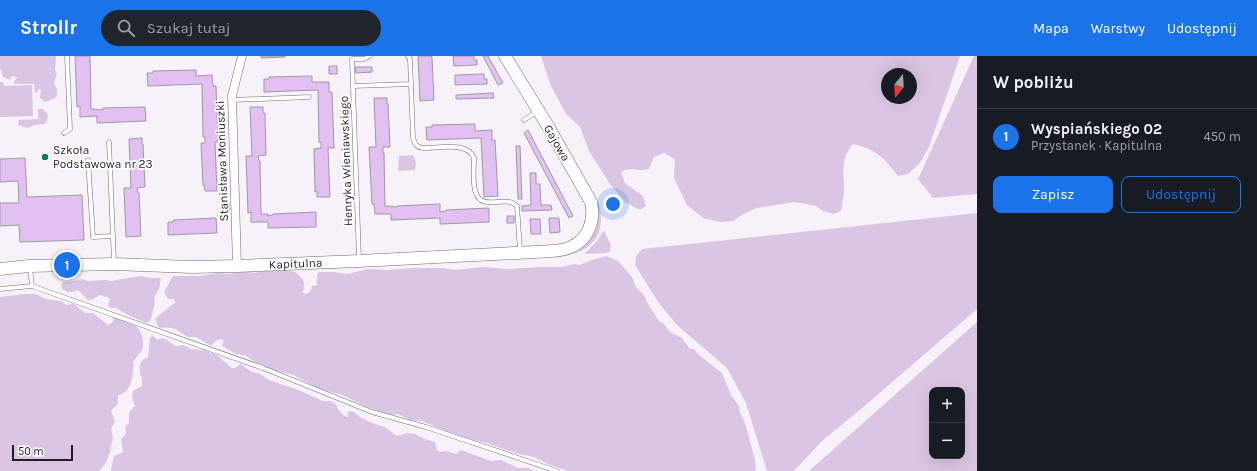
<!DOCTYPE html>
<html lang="pl">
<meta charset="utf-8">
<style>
body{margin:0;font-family:Karla,sans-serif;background:#20242c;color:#f1f3f6}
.controls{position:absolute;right:12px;bottom:12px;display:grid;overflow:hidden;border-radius:8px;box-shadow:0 4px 16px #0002}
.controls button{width:36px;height:36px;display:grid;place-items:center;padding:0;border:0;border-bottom:1px solid #363941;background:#171b24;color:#f1f3f6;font:20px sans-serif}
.compass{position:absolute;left:881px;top:12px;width:36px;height:36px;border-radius:50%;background:#171b24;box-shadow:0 4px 16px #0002;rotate:198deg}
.scale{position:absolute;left:12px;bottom:10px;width:61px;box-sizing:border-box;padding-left:4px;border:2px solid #201e21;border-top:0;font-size:11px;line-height:14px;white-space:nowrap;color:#201e21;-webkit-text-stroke:3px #fff;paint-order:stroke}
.you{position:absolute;left:613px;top:148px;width:14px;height:14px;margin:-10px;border:3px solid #fff;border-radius:50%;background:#1a73e8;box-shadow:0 0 0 6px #1a73e833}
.badge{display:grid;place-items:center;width:26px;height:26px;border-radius:50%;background:#1a73e8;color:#fff;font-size:13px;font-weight:700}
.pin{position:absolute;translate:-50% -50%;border:2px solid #fff;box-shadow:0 1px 4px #0006}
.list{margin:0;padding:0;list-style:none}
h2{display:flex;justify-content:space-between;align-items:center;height:52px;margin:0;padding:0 16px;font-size:17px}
h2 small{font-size:13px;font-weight:400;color:#9ea1a6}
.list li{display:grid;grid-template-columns:26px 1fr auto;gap:12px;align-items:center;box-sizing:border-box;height:56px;padding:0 16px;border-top:1px solid #363941}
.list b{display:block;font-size:15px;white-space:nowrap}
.list p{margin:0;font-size:13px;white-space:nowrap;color:#9ea1a6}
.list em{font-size:13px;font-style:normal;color:#9ea1a6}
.actions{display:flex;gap:8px;padding:12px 16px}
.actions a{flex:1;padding:9px 0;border:1px solid #1a73e8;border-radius:8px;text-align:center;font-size:14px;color:#1a73e8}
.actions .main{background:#1a73e8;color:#fff}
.icon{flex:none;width:22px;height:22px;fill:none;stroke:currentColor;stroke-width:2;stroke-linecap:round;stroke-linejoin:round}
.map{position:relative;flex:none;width:977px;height:415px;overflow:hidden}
header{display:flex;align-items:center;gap:24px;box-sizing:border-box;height:56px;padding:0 20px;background:#1a73e8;color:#fff}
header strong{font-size:19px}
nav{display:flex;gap:22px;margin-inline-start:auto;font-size:14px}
.search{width:280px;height:36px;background:#20242c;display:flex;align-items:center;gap:10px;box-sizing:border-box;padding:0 14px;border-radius:22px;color:#9ea1a6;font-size:15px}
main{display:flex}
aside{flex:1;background:#171b24}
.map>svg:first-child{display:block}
</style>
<header>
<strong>Strollr</strong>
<div class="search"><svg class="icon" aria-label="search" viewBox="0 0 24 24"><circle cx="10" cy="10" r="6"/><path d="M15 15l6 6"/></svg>Szukaj tutaj</div>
<nav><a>Mapa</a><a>Warstwy</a><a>Udostępnij</a></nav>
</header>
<main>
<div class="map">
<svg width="977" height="415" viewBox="0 0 977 415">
<rect width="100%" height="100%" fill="#f7f1fa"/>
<path fill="#dbc5e4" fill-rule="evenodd" d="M 0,0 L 56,0 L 55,14 L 57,18 L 54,27 L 57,33 L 57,40 L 53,43 L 45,46 L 40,42 L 41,34 L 39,33 L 35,38 L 34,28 L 14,28 L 14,25 L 17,22 L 16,21 L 12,20 L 10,24 L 3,21 L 0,11 Z
M 541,0 L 960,0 L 929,91 L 920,107 L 908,118 L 898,120 C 883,101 877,94 853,88 C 840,103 844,114 844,133 C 844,140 842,148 841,155 L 834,158 L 823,155 L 816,150 L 795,146 L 757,152 L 743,158 L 733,165 L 720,166 L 703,162 L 687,149 L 674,122 L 675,103 L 664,97 L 654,101 L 649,113 C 636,116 632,110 621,116 L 625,127 L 643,140 L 646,150 L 640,154 L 625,146 L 610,128 L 589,95 L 580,71 L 566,58 L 550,28 ZM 887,18 L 911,18 L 911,42 L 887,42 Z
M 974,0 L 977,0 L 977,138 L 933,142 L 918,123 Z
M 0,26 L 3,26 L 4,30 L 32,29 L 33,60 L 0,61 Z
M 38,53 L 43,53 L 48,59 L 47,65 L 45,68 L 34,69 L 28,72 L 18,69 L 19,64 L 38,63 Z
M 413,99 L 416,106 L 415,114 L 398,115 L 399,100 Z
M 597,146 L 598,146 C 607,172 596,195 567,199 L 566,199 C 589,191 604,170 597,146 Z
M 977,157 L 977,253 L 861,353 L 823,384 L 794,415 L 767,415 L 746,347 L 727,312 L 677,269 L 658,246 L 635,209 L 636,201 L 642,193 L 690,188 Z
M 603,175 L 604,175 L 611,189 L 610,195 L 606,197 L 585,198 L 585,197 L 597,185 Z
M 606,200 L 618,205 L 632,221 L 636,231 L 644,239 L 648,248 L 659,265 L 664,268 L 670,276 L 682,282 L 689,292 L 694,293 L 699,299 L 722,317 L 731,339 L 739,350 L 740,356 L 746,370 L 755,404 L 756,415 L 568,415 L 548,408 L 534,401 L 518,398 L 486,387 L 457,380 L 422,365 L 410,364 L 398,358 L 390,359 L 367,351 L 342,339 L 320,333 L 293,319 L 277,315 L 256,307 L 245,299 L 236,298 L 222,290 L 224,284 C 219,282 215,284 212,289 L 209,289 L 196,281 L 187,281 C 178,273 171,270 159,272 L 155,264 L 157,261 C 162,258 168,251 175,247 L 174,243 L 168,243 L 164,236 L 173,220 L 200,220 L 218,217 L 230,218 L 246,215 L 255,217 L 263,215 L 290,215 L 295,216 L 302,222 L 304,227 L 304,232 L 302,236 L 305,238 L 310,236 L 312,230 L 317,229 L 317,219 L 319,216 L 334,216 L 348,218 L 367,213 L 388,214 L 412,212 L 443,212 L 455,214 L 483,211 L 509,213 L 539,211 L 562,211 L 574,208 L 580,209 L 592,204 Z
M 141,220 L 150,222 L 161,222 L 159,233 L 154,242 L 155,247 L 151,263 L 147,267 L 130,260 L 116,252 L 110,252 L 108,248 L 110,242 L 100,239 L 89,245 L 78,234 L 74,236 L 68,236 L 62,233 L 61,228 L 64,226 L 71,226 L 82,223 L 87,225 L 105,224 L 111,225 Z
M 25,238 L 36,238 L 46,243 L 61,245 L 66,249 L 74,248 L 85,257 L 93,257 L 108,269 L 113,266 L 113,261 L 116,261 C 121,263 133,267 136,270 C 142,275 145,287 142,294 C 139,299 135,302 133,307 C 135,312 131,331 126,335 C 124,337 121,338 118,340 L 118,348 L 111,355 L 115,366 L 111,373 L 113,382 L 111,390 L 110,396 L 106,407 L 99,415 L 0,415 L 0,241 Z
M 977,266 L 977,415 L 809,415 ZM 932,334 L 962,334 L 962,400 L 932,400 Z
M 152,279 L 157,284 C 166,280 168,285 175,290 L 184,289 L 191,293 L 204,294 L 218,300 L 232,312 L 235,312 L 241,308 L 250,315 L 260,318 L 269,324 L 296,333 L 323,345 L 330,345 L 336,348 L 338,353 L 344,360 L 348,361 L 348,356 L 350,355 L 354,356 L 360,361 L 374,368 L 385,371 L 397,380 L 407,377 L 415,378 L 425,383 L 435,386 L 437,394 L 440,396 L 446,395 L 456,398 L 461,394 L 491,405 L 501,404 L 518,412 L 529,412 L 533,415 L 111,415 L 111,413 L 114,400 L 122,397 L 123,395 L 121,383 L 126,378 L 125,371 L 129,367 L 129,356 L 135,350 C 133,344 131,343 133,335 L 142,330 C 144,322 135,311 143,304 C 144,303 146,302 148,301 L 150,282 Z"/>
<path fill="#e3c0f2" stroke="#9f99a1" d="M 75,0 L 90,0 L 91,53 L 103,54 L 103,52 L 145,51 L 146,65 L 97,67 L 97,60 L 80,61 L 80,50 L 77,51 Z
M 261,0 L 285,0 L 285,1 L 261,2 Z
M 418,0 L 431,0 L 432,2 L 434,44 L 420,45 Z
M 453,0 L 474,0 L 474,4 L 477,4 L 477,9 L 454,10 Z
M 483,0 L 488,0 L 503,27 L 498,29 Z
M 329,10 L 337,10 L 337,18 L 329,18 Z
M 355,11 L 372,11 L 372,16 L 356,17 Z
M 196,14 L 196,20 L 212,19 L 213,30 L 216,30 L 218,86 L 215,86 L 217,135 L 205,135 L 204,129 L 203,129 L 201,87 L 205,87 L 205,81 L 203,81 L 202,28 L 148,30 L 147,17 L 153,17 L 153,15 Z
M 484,18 L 484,23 L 487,23 L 487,28 L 455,29 L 455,19 Z
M 312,20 L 312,26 L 329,26 L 329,36 L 332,36 L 334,92 L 328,92 L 330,141 L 317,141 L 317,135 L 315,136 L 314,93 L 321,92 L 321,86 L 319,86 L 318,34 L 264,36 L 264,23 L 269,23 L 269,21 Z
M 493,37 L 494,42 L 456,43 L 456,39 Z
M 374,42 L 387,42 L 387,48 L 388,48 L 390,91 L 383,91 L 383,97 L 384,97 L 385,150 L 397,151 L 397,150 L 440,148 L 440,156 L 446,155 L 446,154 L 489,152 L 489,166 L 440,168 L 440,162 L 391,164 L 391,158 L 375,158 L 374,148 L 372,148 L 369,91 L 376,91 Z
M 250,51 L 263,51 L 263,57 L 265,57 L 266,99 L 258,100 L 259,105 L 260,105 L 261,158 L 268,158 L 267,160 L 273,159 L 273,158 L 316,156 L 316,171 L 268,172 L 268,166 L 251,166 L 251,156 L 248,157 L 246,100 L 252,100 Z
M 475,68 L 475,75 L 492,74 L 492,84 L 495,84 L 498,140 L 484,141 L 481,82 L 427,84 L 426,71 L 432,71 L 432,69 Z
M 528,74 L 573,160 L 569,162 L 524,77 Z
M 142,82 L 142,88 L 143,88 L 145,131 L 137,132 L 138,137 L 139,137 L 141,180 L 126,181 L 124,132 L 131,132 L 129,83 Z
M 516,90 L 520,90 L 522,143 L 518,143 Z
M 25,102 L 27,141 L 82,139 L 84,184 L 20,186 L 19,169 L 0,170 L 0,147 L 19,147 L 18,125 L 0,126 L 0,103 Z
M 530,117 L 536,117 L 536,128 L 540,128 L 541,149 L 551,149 L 552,154 L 522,155 L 522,150 L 531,149 Z
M 223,147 L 229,147 L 230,154 L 223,154 Z
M 507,160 L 514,160 L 514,167 L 507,167 Z
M 216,162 L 217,177 L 168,179 L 168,166 L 173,166 L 173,164 Z
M 549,162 L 559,162 L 560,176 L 550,177 Z
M 530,163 L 540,163 L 541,178 L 531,178 Z"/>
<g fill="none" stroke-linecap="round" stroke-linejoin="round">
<defs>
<path id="lane" d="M 408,0 L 410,3 L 413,82 C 415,88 417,92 424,92 C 438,92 468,85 474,102 C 474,112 472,129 476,137 C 482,156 506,138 517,150 L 520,194
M 353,30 L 411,28
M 232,44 L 309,41
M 524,64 L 538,55
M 64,77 L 70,73 L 67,0
M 109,86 L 114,206
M 88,104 L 93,181 L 113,180
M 359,203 L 352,3 L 364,3 L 370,0
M 32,230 L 263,312 L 372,356 L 426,371 L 557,415
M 0,233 L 32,230 L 30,212"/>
<path id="street" d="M 237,210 L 232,40 L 242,0"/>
<g id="secondary">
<path id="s1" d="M 0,213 L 29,210 L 114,208 L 192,211 L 237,210 L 359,205 L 535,196 C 546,195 561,196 571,191 C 589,183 595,164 591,146 L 549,72 L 505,0"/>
</g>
</defs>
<use href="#lane" stroke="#6f6a72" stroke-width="5"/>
<use href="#street" stroke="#6f6a72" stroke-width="9"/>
<use href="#secondary" stroke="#6f6a72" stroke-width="13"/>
<use href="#lane" stroke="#fff" stroke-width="4"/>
<use href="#street" stroke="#fff" stroke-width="8"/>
<use href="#secondary" stroke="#fff" stroke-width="12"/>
</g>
<circle fill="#017c5a" stroke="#fff" stroke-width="1.5" cx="45" cy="101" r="4"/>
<g text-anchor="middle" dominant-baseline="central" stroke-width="3.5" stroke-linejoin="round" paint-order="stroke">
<g font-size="12" fill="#201e21" stroke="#fff">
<text transform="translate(557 87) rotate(60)">Gajowa</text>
<text transform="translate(222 105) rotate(-92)">Stanisława Moniuszki</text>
<text transform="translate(346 105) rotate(-92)">Henryka Wieniawskiego</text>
<text stroke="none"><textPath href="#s1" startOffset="296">Kapitulna</textPath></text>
</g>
<g font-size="12" fill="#201e21" stroke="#fff" text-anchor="start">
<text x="53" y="94">Szkoła<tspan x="53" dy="14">Podstawowa nr 23</tspan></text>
</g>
</g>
</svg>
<div class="controls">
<button>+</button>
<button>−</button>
</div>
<svg class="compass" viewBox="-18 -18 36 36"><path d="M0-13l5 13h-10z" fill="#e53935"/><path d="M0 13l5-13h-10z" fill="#9ea1a6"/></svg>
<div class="scale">50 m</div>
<div class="you"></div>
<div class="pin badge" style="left:67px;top:209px">1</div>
</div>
<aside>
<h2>W pobliżu<small></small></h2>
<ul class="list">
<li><span class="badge">1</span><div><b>Wyspiańskiego 02</b><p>Przystanek · Kapitulna</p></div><em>450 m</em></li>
</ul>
<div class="actions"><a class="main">Zapisz</a><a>Udostępnij</a></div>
</aside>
</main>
